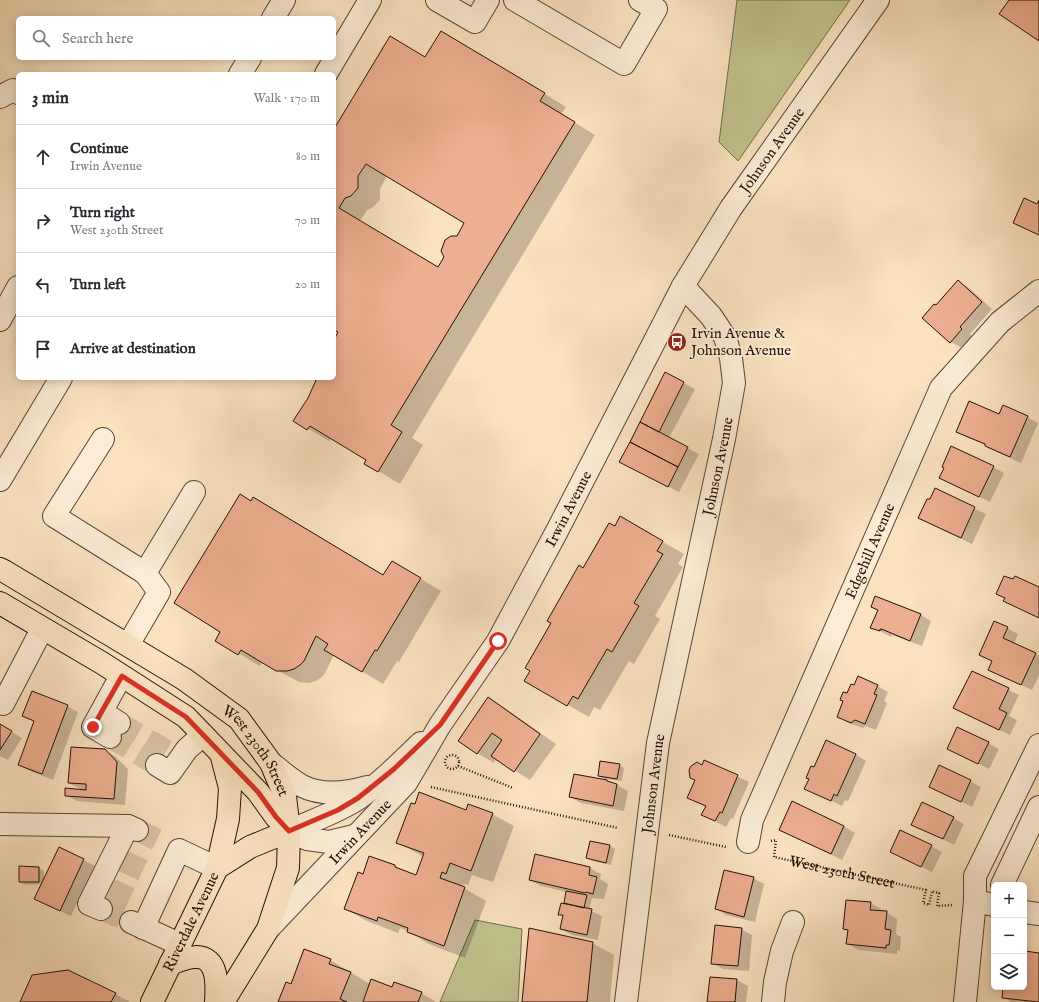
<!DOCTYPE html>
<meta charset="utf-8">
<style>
body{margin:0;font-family:"IM FELL English",serif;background:#f2f2f3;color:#2b2b33}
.controls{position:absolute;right:12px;bottom:12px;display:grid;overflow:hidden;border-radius:6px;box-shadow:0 2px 10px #0003}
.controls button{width:36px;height:36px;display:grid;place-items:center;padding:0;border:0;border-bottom:1px solid #e1e1e2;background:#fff;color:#2b2b33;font:20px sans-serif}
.stop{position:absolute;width:12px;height:12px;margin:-9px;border:3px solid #d93025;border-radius:50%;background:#fff}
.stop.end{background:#d93025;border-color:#fff;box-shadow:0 1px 4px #0008}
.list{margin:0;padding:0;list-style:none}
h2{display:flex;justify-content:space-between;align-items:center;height:52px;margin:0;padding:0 16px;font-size:17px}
h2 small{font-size:13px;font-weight:400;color:#7c7c81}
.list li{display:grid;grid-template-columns:26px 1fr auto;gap:12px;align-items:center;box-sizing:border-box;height:64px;padding:0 16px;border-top:1px solid #e1e1e2}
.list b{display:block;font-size:15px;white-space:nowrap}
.list p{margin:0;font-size:13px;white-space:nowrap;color:#7c7c81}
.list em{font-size:13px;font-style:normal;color:#7c7c81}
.icon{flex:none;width:22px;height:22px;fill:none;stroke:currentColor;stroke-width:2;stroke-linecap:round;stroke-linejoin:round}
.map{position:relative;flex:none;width:1039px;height:1002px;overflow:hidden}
.search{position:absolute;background:#fff;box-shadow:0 2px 10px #0003;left:16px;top:16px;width:320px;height:44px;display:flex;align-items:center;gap:10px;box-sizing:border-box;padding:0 14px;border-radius:6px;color:#7c7c81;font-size:15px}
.panel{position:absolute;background:#fff;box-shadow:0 2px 10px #0003;left:16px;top:72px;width:320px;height:308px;border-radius:6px}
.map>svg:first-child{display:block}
</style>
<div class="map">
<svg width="1039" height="1002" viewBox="0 0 1039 1002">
<rect width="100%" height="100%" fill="#fae2bf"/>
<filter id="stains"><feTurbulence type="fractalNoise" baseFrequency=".005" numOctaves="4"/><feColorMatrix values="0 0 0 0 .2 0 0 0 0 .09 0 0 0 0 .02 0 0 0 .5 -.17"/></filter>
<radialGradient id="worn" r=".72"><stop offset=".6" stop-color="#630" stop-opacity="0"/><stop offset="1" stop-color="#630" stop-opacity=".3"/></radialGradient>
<path fill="#c2c28f" stroke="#726a4a" d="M 737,0 L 850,0 L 738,161 L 719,142 Z
M 475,920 L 522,929 L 518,1002 L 440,1002 Z"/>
<path fill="#0003" fill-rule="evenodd" d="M 463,44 L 566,107 L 561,114 L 595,135 L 412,438 L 423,445 L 400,484 L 365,463 L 367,460 L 331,438 L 329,441 L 295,421 L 309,398 L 318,378 L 334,378 L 334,343 L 339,332 L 334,329 L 334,131 L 426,58 ZM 387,176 L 466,223 L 438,268 L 360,221 L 367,210 L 372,208 L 380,200 L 380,189 Z
M 958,281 L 969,288 L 992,309 L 970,334 L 972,336 L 962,348 L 951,342 L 936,306 Z
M 666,374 L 695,389 L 669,438 L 699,454 L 679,492 L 632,468 Z
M 1000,415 L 1027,417 L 1038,423 L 1021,463 L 997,452 L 986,445 L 968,438 L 957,432 Z
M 993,467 L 1004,473 L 990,502 L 941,478 Z
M 935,490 L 986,514 L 972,544 L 919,518 Z
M 621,518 L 684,554 L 678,564 L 683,567 L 655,616 L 660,619 L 634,664 L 629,661 L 600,710 L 594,707 L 589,717 L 526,681 L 584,569 L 615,527 Z
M 413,574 L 441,591 L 399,662 L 397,661 L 383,684 L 334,655 L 325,673 L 322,677 L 316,681 L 309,683 L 299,682 L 262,662 L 260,666 L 216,640 L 383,576 Z
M 876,598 L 921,615 L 931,621 L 922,646 L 892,635 L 891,637 L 872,627 L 878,610 Z
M 1007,628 L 1018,634 L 1014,644 L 1039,656 L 1039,675 L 1032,690 L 989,669 L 993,662 L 980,655 Z
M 972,672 L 1019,695 L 1009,716 L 1017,720 L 1010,735 L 966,714 Z
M 877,686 L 888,692 L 884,701 L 887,703 L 876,730 L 866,726 L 863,728 L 849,723 L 838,716 L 847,695 Z
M 489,698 L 505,708 L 556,744 L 530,780 L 496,759 L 494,763 L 477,753 Z
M 67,706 L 78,712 L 53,780 L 30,771 L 19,765 L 35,722 L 23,715 Z
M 0,725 L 22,738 L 8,760 L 0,756 Z
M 988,743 L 999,749 L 989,769 L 948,748 Z
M 105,750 L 116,757 L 128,769 L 125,805 L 77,801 L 66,795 L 82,790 L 69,783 Z
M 855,754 L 866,761 L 848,801 L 845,800 L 842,806 L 806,788 L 815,768 Z
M 705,761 L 749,782 L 733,819 L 731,818 L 726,827 L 703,815 L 706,807 L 689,797 Z
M 619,765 L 624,768 L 622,781 L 604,779 L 599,776 Z
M 939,766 L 981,787 L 972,807 L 930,786 Z
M 611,783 L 617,785 L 628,791 L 624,811 L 581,803 L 570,797 Z
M 466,811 L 492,814 L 514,826 L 493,882 L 472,875 L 468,885 L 464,884 L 462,887 L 486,901 L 465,958 L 429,944 L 408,931 L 400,928 L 398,933 L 367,921 L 345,909 L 363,875 L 395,866 L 404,872 L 417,876 L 424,857 L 397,842 Z
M 953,818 L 964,824 L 954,845 L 913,824 Z
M 844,826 L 855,833 L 842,860 L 780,829 Z
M 610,846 L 615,849 L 611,865 L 592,861 L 587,858 Z
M 931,846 L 942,852 L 932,872 L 891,852 Z
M 59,848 L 95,866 L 71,916 L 46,905 L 42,884 L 25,885 L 20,882 L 39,868 L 44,871 L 44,881 Z
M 590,868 L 601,874 L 600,879 L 608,884 L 604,899 L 592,898 L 589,910 L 602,916 L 598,940 L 572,935 L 561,929 L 563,916 L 560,914 L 569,905 L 565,903 L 567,892 L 541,886 L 530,880 Z
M 753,878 L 764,884 L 755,922 L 726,915 L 716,909 Z
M 871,903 L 881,909 L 881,912 L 886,912 L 897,919 L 896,934 L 901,937 L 900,951 L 897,950 L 897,954 L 858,950 L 848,944 L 849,931 L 844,929 Z
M 741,929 L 752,935 L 749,971 L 723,969 L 712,963 Z
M 592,943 L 614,955 L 610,1002 L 523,1002 Z
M 1039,954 L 1039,1002 L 1011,1002 L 1003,997 L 1004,987 L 1024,987 L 1024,960 Z
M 330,960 L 370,984 L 393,988 L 395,984 L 421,993 L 436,1002 L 279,1002 L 291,985 Z
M 737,980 L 748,986 L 746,1002 L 708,1002 Z
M 115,994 L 130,1002 L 21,1002 Z"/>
<path fill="#edaf91" stroke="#231106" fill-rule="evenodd" d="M 1009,0 L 1039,0 L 1039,41 L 999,14 Z
M 441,31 L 545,93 L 540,101 L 575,122 L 391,425 L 402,432 L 378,472 L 364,464 L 366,460 L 310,426 L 307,430 L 293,421 L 308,398 L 317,378 L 334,378 L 334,340 L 338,332 L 334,330 L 334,129 L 390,36 L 425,57 ZM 366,164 L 464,223 L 457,236 L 451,236 L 445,240 L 441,251 L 444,257 L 438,267 L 339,208 L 345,198 L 351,196 L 358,188 L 358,176 Z
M 1024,198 L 1037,204 L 1039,200 L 1039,235 L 1013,223 Z
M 958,280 L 982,302 L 960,327 L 962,329 L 950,343 L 922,318 L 934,304 L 936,305 Z
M 665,372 L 684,382 L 659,432 L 640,422 Z
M 969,401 L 999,414 L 1003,405 L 1028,416 L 1010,457 L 985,446 L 985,444 L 956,432 Z
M 640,422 L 688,447 L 678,467 L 630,442 Z
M 630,442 L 678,467 L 668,487 L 619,462 Z
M 951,446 L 994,466 L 979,497 L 939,478 L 944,468 L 942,467 Z
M 935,488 L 975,507 L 961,538 L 918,518 L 927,499 L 930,499 Z
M 240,494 L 251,501 L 253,497 L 383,575 L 392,561 L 421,578 L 377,651 L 375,650 L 362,672 L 324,650 L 328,644 L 316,636 L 304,661 L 300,665 L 294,669 L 287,671 L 276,671 L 241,650 L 238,655 L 215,641 L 220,632 L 174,603 Z
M 620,516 L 663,541 L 657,551 L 663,554 L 634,603 L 639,606 L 612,652 L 607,649 L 578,699 L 573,696 L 567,706 L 524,681 L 530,671 L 525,668 L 551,623 L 547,621 L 579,565 L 583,568 L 609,523 L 615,526 Z
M 1004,576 L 1013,579 L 1015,576 L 1039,587 L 1039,618 L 1003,601 L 1005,598 L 996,594 Z
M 875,596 L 921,614 L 910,641 L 884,630 L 880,629 L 880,631 L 870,628 L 878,610 L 871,607 Z
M 994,621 L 1008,627 L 1003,638 L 1036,653 L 1021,685 L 988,670 L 992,661 L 979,655 Z
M 972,671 L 1009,688 L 999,709 L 1007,713 L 999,730 L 953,708 Z
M 858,676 L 878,685 L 874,694 L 877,695 L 865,724 L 855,720 L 851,723 L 837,717 L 843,701 L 840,700 L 843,692 L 847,693 L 851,684 L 854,685 Z
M 32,691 L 68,705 L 42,774 L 18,765 L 34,721 L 22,716 Z
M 488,697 L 540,734 L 514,772 L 491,756 L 502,740 L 492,733 L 477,754 L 458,741 Z
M 0,724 L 12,731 L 0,750 Z
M 957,727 L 989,742 L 978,764 L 947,749 Z
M 826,740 L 856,754 L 837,796 L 834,794 L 831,801 L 804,789 L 809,779 L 806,778 L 811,766 L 814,767 Z
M 71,747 L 105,749 L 117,762 L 114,799 L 65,796 L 65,788 L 86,790 L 86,784 L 68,783 Z
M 704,760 L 738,775 L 722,813 L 720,812 L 715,821 L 701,815 L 706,806 L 687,798 L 695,780 L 690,778 L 689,770 L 691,766 L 697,762 L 702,765 Z
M 600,761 L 620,764 L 617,779 L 598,776 Z
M 939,765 L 971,780 L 961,802 L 929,787 Z
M 574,774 L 607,780 L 607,781 L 617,784 L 613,806 L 569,797 Z
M 419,792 L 466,810 L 468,804 L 493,813 L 471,871 L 450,863 L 446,874 L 442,872 L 440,878 L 465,887 L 444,946 L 407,932 L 408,928 L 389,921 L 378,917 L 377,921 L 344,909 L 358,872 L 363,874 L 369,856 L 395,865 L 395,867 L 416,875 L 424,853 L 396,843 L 411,803 L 415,804 Z
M 792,801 L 844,826 L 831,854 L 779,830 Z
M 922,802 L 954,817 L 943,839 L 911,825 Z
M 900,830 L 932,845 L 921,867 L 890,852 Z
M 590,841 L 610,845 L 606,863 L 586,858 Z
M 59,847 L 84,859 L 60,911 L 34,899 Z
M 535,854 L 590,867 L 589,875 L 597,877 L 593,894 L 586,892 L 585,893 L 529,880 Z
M 19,866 L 39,867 L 39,882 L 19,882 Z
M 724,870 L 754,877 L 744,917 L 715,909 Z
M 566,891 L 587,895 L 584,908 L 564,903 Z
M 846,900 L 871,902 L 870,910 L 887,911 L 885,929 L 891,930 L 889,945 L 886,945 L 886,948 L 846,944 L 848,930 L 843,929 Z
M 561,903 L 592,909 L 587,935 L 560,929 L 563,915 L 558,915 Z
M 715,925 L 742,928 L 738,966 L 711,964 Z
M 529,928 L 593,942 L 587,1002 L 522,1002 Z
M 304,949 L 331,959 L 329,964 L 351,972 L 340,999 L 347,1002 L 278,1002 L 286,982 L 291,984 Z
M 1025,951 L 1039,953 L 1039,1002 L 1002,998 L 1003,987 L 1024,987 Z
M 68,970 L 116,993 L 111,1002 L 20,1002 L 32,975 Z
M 710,977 L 737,979 L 735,1002 L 707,1002 Z
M 371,979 L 392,987 L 394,982 L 422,992 L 418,1002 L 363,1002 Z"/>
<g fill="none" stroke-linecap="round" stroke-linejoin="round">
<path stroke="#dac3a3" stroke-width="22" stroke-dasharray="22 11" stroke-linecap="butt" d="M 119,723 L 167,751
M 110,737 L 157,765
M 137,830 L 166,844
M 123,861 L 153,875
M 110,889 L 140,903
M 101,909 L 131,922"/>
<defs>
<g id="minor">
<path d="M 437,0 L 475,22 L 488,0"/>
<path d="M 515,0 L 624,64 L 656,9 L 640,0"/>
<path d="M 273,18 L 284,0"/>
<path d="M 240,74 L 250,58"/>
<path d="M 326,74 L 370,0"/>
<path d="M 0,97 L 13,90 L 18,93"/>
<path d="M 0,320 L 18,287"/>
<path d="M 103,439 L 54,516 L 145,573 L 159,592 L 128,645"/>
<path d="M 0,480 L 61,378"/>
<path d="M 145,573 L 194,492"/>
<path d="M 0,703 L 3,704 L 42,629"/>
<path d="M 102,712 L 119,723"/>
<path d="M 110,737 L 93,727 L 121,676"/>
<path d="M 271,763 C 281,771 291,780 302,786 C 322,796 346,793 367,787"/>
<path d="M 157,765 L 170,773 L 187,749 L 203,735"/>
<path d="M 0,824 L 128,826 L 137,830"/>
<path d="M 289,831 C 312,821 338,812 359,798 C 381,783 401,762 421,743"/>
<path d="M 289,831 L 307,839 L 329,842 L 354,836"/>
<path id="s2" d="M 748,842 L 752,820 L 941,388 L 1000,322 L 1039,291"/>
<path d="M 1002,885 L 1039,807"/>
<path d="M 975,901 L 994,905"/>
<path d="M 101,909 L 89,904 L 128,826"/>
<path d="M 1024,912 L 1039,914"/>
<path d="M 131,922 L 179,944"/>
<path d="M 143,928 L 179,850 L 217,868"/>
<path id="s3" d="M 268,929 L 406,783 L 440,725 L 498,641 L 557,531 L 683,286 L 731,208 L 878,0"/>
<path id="s4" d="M 626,1002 L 658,743 L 724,439 L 734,383 L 731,358 L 725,337 L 711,316 L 683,286"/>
<path d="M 773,1002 L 775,982 L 782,951 L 793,922"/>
<path d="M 965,1002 L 975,901 L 975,876 L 1039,745"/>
</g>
<g id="major">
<path id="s5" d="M 0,569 L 4,571 L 184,679 L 239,719 L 271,763 L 285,796 L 289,831 L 288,868 L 268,929 L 223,1002"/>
<path d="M 0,603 L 102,663 L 186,717 L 258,792 L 276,817 L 289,831"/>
<path d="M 217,868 L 228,819 L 230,788 L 222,757"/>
<path d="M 170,964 C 178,961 187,957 195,957 C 219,956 217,986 216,1002"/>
<path id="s6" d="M 152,1002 L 217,868 L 250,847 L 289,831"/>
</g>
</defs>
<use href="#minor" stroke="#594534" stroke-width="24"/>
<use href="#major" stroke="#231106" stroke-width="24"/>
<g stroke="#231106" stroke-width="2.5" stroke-dasharray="1 2" stroke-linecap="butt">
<circle cx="452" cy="762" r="7"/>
<path d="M 458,766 L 513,788"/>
<path d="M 431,787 L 618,828"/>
<path d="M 669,835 L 726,847"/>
<path id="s1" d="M 771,841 L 776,840 L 774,857 L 926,890 L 923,903 L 929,905 L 932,891 L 939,893 L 937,906 L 952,905"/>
</g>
<use href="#minor" stroke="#fcecd5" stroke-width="22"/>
<use href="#major" stroke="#fae2bf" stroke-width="22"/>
</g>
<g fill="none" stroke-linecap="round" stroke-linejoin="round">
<path stroke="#d93025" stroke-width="5" d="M 93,727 L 122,676 L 186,717 L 258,792 L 276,817 L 289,831 L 338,810 L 358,798 L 394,769 L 440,725 L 498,641"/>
</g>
<defs>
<symbol id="bus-disc" viewBox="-11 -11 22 22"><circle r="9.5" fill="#8f2418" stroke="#fcecd5"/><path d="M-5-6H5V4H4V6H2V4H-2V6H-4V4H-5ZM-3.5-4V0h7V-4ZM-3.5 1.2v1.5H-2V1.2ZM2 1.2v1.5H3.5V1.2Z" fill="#fff"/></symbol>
</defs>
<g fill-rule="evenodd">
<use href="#bus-disc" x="666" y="331" width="22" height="22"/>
</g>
<g text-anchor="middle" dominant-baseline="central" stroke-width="4" stroke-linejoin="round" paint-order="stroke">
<g font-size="15" fill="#231106" stroke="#fcecd5">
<text stroke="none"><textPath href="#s3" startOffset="933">Johnson Avenue</textPath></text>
<text stroke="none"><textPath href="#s4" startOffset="544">Johnson Avenue</textPath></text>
<text stroke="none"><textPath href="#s3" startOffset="520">Irwin Avenue</textPath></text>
<text stroke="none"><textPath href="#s2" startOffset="316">Edgehill Avenue</textPath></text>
<text stroke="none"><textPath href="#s5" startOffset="318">West 230th Street</textPath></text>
<text stroke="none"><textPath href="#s4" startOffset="220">Johnson Avenue</textPath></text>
<text stroke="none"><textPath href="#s3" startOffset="134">Irwin Avenue</textPath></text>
<text stroke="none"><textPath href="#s1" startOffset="92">West 230th Street</textPath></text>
<text stroke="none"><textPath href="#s6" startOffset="89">Riverdale Avenue</textPath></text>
</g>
<g font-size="15" fill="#231106" stroke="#fcecd5" text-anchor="start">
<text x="691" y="333">Irvin Avenue &amp;<tspan x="691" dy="17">Johnson Avenue</tspan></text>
</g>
</g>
<rect width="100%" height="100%" filter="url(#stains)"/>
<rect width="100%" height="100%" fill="url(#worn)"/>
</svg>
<div class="controls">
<button>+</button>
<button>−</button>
<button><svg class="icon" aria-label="layers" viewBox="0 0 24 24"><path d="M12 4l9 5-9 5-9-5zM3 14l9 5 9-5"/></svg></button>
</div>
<div class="stop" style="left:498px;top:641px"></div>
<div class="stop end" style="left:93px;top:727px"></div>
<div class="search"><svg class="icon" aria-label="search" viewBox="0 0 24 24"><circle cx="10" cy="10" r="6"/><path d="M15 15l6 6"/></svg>Search here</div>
<section class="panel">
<h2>3 min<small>Walk · 170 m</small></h2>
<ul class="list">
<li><svg class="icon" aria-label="ahead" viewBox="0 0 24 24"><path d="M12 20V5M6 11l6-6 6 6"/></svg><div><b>Continue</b><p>Irwin Avenue</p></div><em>80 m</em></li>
<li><svg class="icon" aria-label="right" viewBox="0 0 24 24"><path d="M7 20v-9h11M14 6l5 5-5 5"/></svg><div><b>Turn right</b><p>West 230th Street</p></div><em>70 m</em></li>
<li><svg class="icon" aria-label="left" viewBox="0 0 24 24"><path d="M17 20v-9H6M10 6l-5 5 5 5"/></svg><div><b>Turn left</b></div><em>20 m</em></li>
<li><svg class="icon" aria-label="arrive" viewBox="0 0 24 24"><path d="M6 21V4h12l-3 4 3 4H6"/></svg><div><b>Arrive at destination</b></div></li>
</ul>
</section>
</div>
